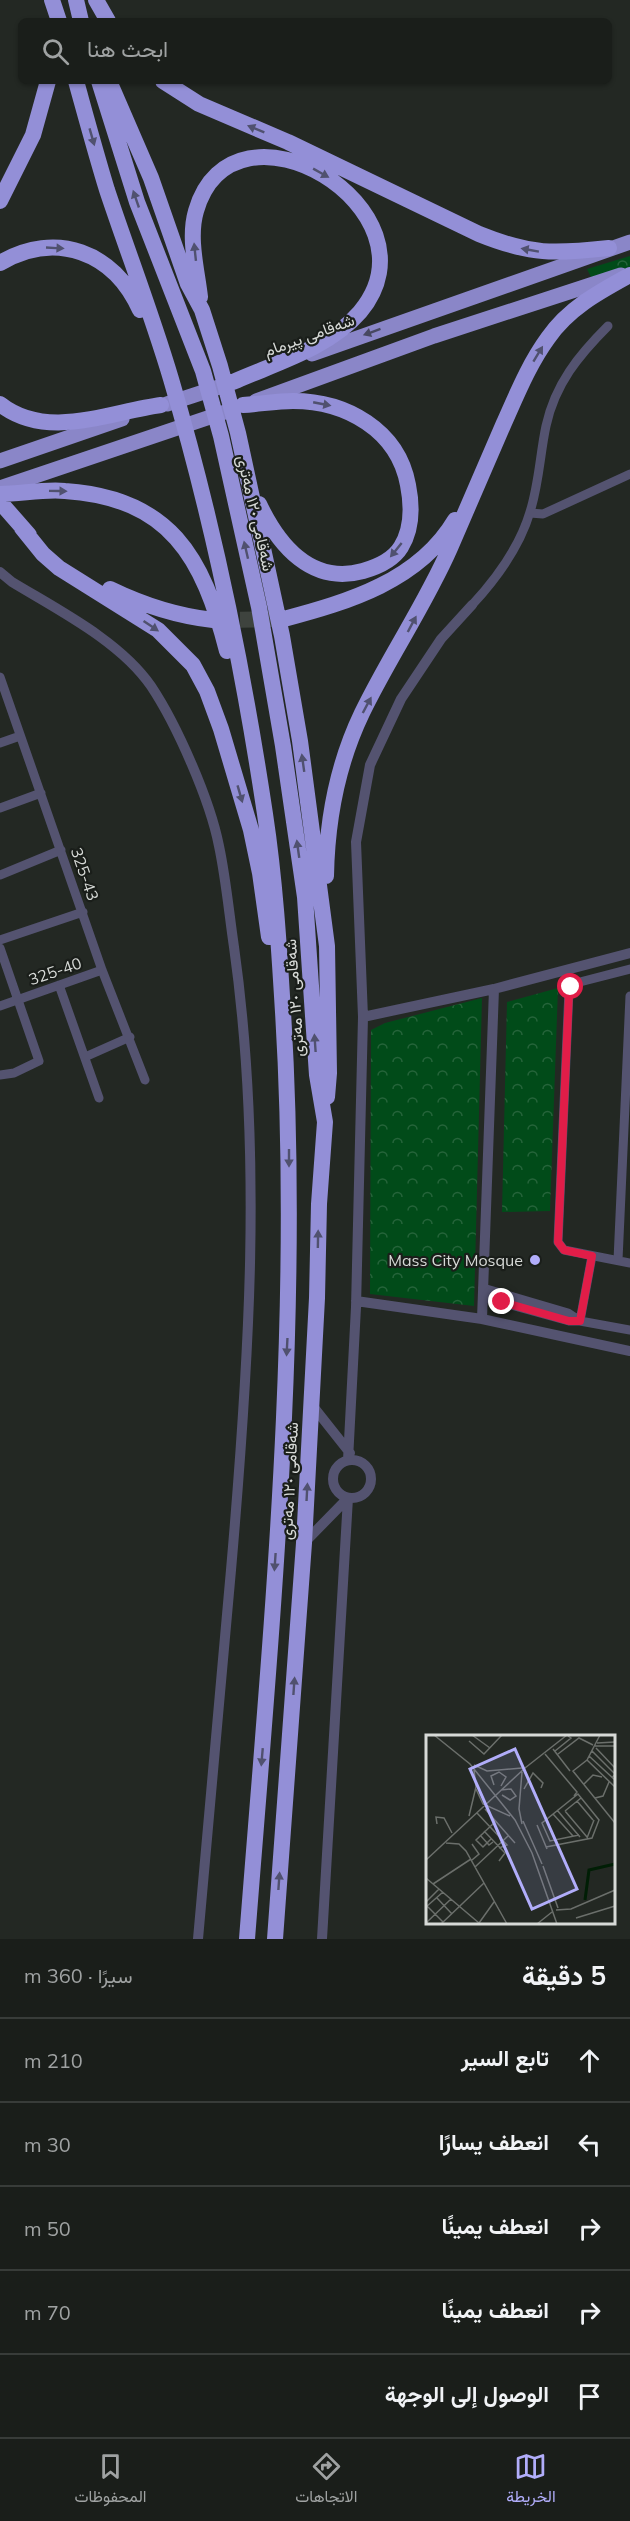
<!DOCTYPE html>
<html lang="ar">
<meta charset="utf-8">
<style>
body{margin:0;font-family:Mulish,Vazirmatn,sans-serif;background:#232723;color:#f1f3f6;direction:rtl}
.stop{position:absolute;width:18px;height:18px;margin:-14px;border:4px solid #e11d48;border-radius:50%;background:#fff}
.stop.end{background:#e11d48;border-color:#fff;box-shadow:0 2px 6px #0008}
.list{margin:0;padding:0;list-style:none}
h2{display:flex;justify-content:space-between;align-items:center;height:78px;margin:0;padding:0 24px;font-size:26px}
h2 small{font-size:20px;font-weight:400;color:#9fa2a2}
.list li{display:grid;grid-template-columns:39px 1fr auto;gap:18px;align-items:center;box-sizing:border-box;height:84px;padding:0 24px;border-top:2px solid #383c39}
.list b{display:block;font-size:22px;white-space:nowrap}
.list em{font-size:20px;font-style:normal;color:#9fa2a2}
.icon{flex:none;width:33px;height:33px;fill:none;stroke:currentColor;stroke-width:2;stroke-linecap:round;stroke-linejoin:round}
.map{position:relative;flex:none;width:630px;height:1939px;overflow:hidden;direction:ltr}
.search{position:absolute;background:#1a1e1a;box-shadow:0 2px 4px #0004;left:18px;right:18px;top:18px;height:66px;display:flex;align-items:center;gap:15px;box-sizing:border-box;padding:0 21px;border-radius:9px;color:#9fa2a2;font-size:22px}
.sheet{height:498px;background:#1a1e1a}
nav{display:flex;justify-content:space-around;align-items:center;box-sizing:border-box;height:84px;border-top:2px solid #383c39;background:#1a1e1a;font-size:16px;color:#9fa2a2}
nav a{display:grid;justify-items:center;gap:3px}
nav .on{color:#b1adfa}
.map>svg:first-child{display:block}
</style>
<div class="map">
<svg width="630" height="1939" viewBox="0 0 630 1939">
<defs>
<pattern id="forest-crowns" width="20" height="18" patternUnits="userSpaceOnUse" patternTransform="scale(1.5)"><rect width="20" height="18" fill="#014b19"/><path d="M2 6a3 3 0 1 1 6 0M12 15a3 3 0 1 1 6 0" fill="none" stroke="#25643a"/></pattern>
</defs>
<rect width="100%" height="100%" fill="#232823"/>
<path fill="url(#forest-crowns)" d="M 630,256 L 630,267 L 592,279 L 587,269 Z
M 558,988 L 550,1211 L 502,1212 L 507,1002 Z
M 482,998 L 474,1306 L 370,1294 L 371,1030 L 385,1023 Z"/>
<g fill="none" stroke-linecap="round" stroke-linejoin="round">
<path stroke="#3e433e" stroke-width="16" stroke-dasharray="16 8" stroke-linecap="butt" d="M 216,620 L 284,619"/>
<path stroke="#545370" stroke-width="9" d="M 530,513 L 543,514 L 630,474
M 472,605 C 496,579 520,546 530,512 C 539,484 540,454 546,426 C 555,384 579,355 608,326
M 0,677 L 102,970 L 145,1080
M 0,743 L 20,736
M 0,808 L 41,793
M 0,875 L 61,850
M 0,940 L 83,912
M 0,948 L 39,1061 L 14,1073 L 0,1075
M 630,969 L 576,983 L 569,990 L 558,1242 L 564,1250 L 630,1263
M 59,985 L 99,1098
M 0,1006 L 102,970
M 85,1057 L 130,1037
M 618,1260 L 630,996
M 483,1288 L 568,1313 L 580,1321
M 483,1297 L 569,1321 L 580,1321 L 630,1330
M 580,1321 L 592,1256"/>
<path stroke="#545370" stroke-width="10" d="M 0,572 L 12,582 C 58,610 120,641 151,686 C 177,725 210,800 219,846 C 226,879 229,913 234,947 C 263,1153 249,1363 231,1570 C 220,1693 209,1816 198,1939
M 363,1017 L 494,989 L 630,953
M 356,1301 L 482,1319 L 630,1351
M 482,1319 L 494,989
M 312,1405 L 350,1453
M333 1479a19 19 0 1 1 38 0a19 19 0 1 1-38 0Z
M 348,1460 L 356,1307 L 363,1017 L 356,842 L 370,765 L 401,699 L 441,639 L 472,605
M 304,1543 L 348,1498
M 322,1939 L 348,1498"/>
<path stroke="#8a86c8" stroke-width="15" d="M 312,354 L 630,242
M 256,401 L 434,336 L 621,275
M 167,404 L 219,387
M 0,461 L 122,419
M 0,488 L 225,412"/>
<path stroke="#938fd7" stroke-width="16" d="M 52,0 L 59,21
M 76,0 L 81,21
M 96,0 L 108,21
M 76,81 C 86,117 96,154 107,190 C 128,253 152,315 171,379 C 213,521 243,667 265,814 C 275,880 279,946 283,1012 C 302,1321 271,1631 247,1939
M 99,81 L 137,202 L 203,371 L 221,436 L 259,607 L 283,746 L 305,897 L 317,1075 L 325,1122 L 319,1204 L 317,1298 L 304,1543 L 275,1939
M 109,81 L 151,178 L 188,284 L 202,310 L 220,366 L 238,433 L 282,636 L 300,741 L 327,946 L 329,1073 L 327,1097
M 163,81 L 199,104 L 288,142 L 479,234 C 531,255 554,254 609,248
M 0,201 L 33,135 L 48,81
M 0,263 C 56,230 114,252 140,310
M 200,297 C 197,270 188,238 196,211 C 233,83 445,210 360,312 C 329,348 276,363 233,382
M 0,404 C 47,441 109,412 161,405
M 243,405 C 260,404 277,401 293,401 C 346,401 398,430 408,485 C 412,505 412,529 401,547 C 393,560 377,567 363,571 C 312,585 279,546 259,504
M 0,494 C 21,494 43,489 65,491 C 170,498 203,557 227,651
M 0,502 L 29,535
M 22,528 L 43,554 L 59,568 L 158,630 L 193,665 L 207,691 L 221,729 L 251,830 L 260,873 L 269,937
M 110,589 C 143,605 177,616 213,620
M 284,619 C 348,602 419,581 455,520
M 326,876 C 327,821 338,763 362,713 C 389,657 425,605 450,548 C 468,507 486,465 504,423 C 517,394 529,364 548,338 C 569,308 599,292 630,275"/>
</g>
<defs><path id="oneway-solid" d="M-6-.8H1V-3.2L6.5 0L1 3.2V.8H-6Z" transform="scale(1.5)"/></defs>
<g fill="#50516f">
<use href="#oneway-solid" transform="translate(256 129) rotate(-158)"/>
<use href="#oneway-solid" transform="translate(92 137) rotate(74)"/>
<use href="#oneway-solid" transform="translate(321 173) rotate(29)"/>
<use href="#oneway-solid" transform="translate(136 199) rotate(-109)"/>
<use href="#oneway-solid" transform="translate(55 248) rotate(3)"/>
<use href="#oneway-solid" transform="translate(530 250) rotate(-170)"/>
<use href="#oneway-solid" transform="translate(195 252) rotate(-96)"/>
<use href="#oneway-solid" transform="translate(538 354) rotate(-59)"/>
<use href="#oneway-solid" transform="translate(322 404) rotate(11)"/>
<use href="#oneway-solid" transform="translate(58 491) rotate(1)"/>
<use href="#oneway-solid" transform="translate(246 550) rotate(-103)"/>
<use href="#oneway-solid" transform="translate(396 550) rotate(129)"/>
<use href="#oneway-solid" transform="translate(412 624) rotate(-62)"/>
<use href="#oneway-solid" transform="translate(151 626) rotate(34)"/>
<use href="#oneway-solid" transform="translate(367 705) rotate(-62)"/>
<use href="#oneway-solid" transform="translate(303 763) rotate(-98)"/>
<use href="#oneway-solid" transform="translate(240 794) rotate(74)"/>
<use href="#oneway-solid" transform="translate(298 849) rotate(-98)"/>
<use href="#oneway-solid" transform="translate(315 1043) rotate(-94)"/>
<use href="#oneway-solid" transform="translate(289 1158) rotate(90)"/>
<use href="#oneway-solid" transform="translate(318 1239) rotate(-89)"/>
<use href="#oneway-solid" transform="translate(287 1347) rotate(93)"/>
<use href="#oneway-solid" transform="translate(307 1492) rotate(-87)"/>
<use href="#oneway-solid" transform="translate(275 1562) rotate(94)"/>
<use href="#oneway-solid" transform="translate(294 1686) rotate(-86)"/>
<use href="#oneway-solid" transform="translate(262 1757) rotate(95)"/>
<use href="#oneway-solid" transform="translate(279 1881) rotate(-86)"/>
</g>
<use fill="#474860" href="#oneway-solid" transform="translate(372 332) rotate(160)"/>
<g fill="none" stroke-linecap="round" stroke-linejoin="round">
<path stroke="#e11d48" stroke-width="8" d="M 502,1302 L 569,1321 L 580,1321 L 592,1256 L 564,1250 L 558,1242 L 569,993 L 571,987"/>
</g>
<circle fill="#b1adfa" stroke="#1a1e1a" stroke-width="2" cx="535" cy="1260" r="6"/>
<g text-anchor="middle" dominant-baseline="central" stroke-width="4.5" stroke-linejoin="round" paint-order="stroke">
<g font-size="16" fill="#d7dad7" stroke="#1a1e1a">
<text transform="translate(309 335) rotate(-20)">شەقامی پیرمام</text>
<text transform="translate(256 513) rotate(77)">شەقامی ١٢٠ مەتری</text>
<text transform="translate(85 874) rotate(71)">325-43</text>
<text transform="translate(55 971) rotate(-19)">325-40</text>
<text transform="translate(294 998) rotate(-94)">شەقامی ١٢٠ مەتری</text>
<text transform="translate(289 1481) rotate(-87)">شەقامی ١٢٠ مەتری</text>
</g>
<g font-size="16" fill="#d7dad7" stroke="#1a1e1a" text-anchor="end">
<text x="523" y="1260">Mass City Mosque</text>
</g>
</g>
<g transform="translate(426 1735)">
<rect width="189" height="189" fill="#232823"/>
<path fill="none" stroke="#001e05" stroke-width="3" d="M 159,165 L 163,135 L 189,129"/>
<path fill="none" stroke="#6b6f6b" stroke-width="1.5" d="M 8,0 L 44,29 L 89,85 L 106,118 L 131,189M 46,0 L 64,13M 174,0 L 161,25 L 147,36 L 189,88M 43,6 L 58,19 L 76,0M 171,8 L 189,7M 169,11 L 189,11M 170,13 L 189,33M 127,14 L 144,36M 129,16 L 145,3 L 142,1M 166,16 L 189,39 L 186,43M 119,19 L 151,57 L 148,61M 132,19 L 153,3 L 167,10M 163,21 L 189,45M 161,25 L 189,52M 48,30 L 61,36 L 96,33M 96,37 L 93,74 L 96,89M 158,49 L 167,40 L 176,42M 68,50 L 65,41 L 73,37 L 80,42 L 75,51M 50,54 L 57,69 L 84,81M 98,54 L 107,38 L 117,48 L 115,53M 75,55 L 85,54 L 90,61 L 84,65 L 76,60M 169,63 L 177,61 L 183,47M 151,66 L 167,85M 59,74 L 89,108M 131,75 L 154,102M 139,76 L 161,102M 139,76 L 155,63M 51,78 L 81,110 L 73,113M 127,79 L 147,101M 43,81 L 50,52 L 48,35M 120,84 L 129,105M 97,86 L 116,129M 11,89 L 10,82 L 18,83 L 26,98M 111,90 L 121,114M 58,96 L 79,118 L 73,126M 54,100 L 63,110 L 67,107M 161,103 L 168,85M 65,104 L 57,112 L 50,105 L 69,87M 20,108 L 33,109 L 40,116 L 81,189M 46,109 L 53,119 L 46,125M 120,112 L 166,103 L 173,85 L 152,59 L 116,88 L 124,106 L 153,100M 0,125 L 99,33 L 141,0M 117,131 L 132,173M 49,132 L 82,101M 0,143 L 53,188M 7,149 L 45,124M 11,163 L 26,179M 0,167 L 13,154M 1,171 L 17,187M 0,172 L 17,157M 130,175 L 145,174 L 189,155M 150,183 L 189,171M 0,188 L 25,164M 53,188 L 68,167M 15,189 L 58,148M 111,189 L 126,177"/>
<path fill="#b1adfa" fill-opacity="0.15" stroke="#b1adfa" stroke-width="3" d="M 89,14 L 151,154 L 106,174 L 44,34 Z"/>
<rect width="189" height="189" fill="none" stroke="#d7dad7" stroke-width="3"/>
</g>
</svg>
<div class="stop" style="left:571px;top:987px"></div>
<div class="stop end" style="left:502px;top:1302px"></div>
<div class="search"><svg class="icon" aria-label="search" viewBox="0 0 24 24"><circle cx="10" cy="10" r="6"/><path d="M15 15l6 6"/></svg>ابحث هنا</div>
</div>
<section class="sheet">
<h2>5 دقيقة<small>سيرًا · 360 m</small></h2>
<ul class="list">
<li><svg class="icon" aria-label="ahead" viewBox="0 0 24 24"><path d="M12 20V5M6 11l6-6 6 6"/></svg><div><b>تابع السير</b></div><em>210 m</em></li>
<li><svg class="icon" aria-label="left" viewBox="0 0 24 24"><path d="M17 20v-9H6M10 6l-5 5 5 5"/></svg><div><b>انعطف يسارًا</b></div><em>30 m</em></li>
<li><svg class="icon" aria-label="right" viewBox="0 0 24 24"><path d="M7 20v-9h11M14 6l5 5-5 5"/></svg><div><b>انعطف يمينًا</b></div><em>50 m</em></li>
<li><svg class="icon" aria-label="right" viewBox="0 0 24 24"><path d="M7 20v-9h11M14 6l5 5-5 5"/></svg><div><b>انعطف يمينًا</b></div><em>70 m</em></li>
<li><svg class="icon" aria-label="arrive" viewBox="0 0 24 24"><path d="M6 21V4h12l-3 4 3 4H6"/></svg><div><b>الوصول إلى الوجهة</b></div></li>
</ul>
</section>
<nav>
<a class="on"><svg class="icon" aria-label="map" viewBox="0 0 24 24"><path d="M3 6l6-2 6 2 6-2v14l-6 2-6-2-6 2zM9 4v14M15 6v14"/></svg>الخريطة</a>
<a><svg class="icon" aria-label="directions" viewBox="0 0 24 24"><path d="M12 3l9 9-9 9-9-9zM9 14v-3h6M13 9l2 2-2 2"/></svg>الاتجاهات</a>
<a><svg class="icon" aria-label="saved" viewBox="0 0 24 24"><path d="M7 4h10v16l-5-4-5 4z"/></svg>المحفوظات</a>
</nav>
